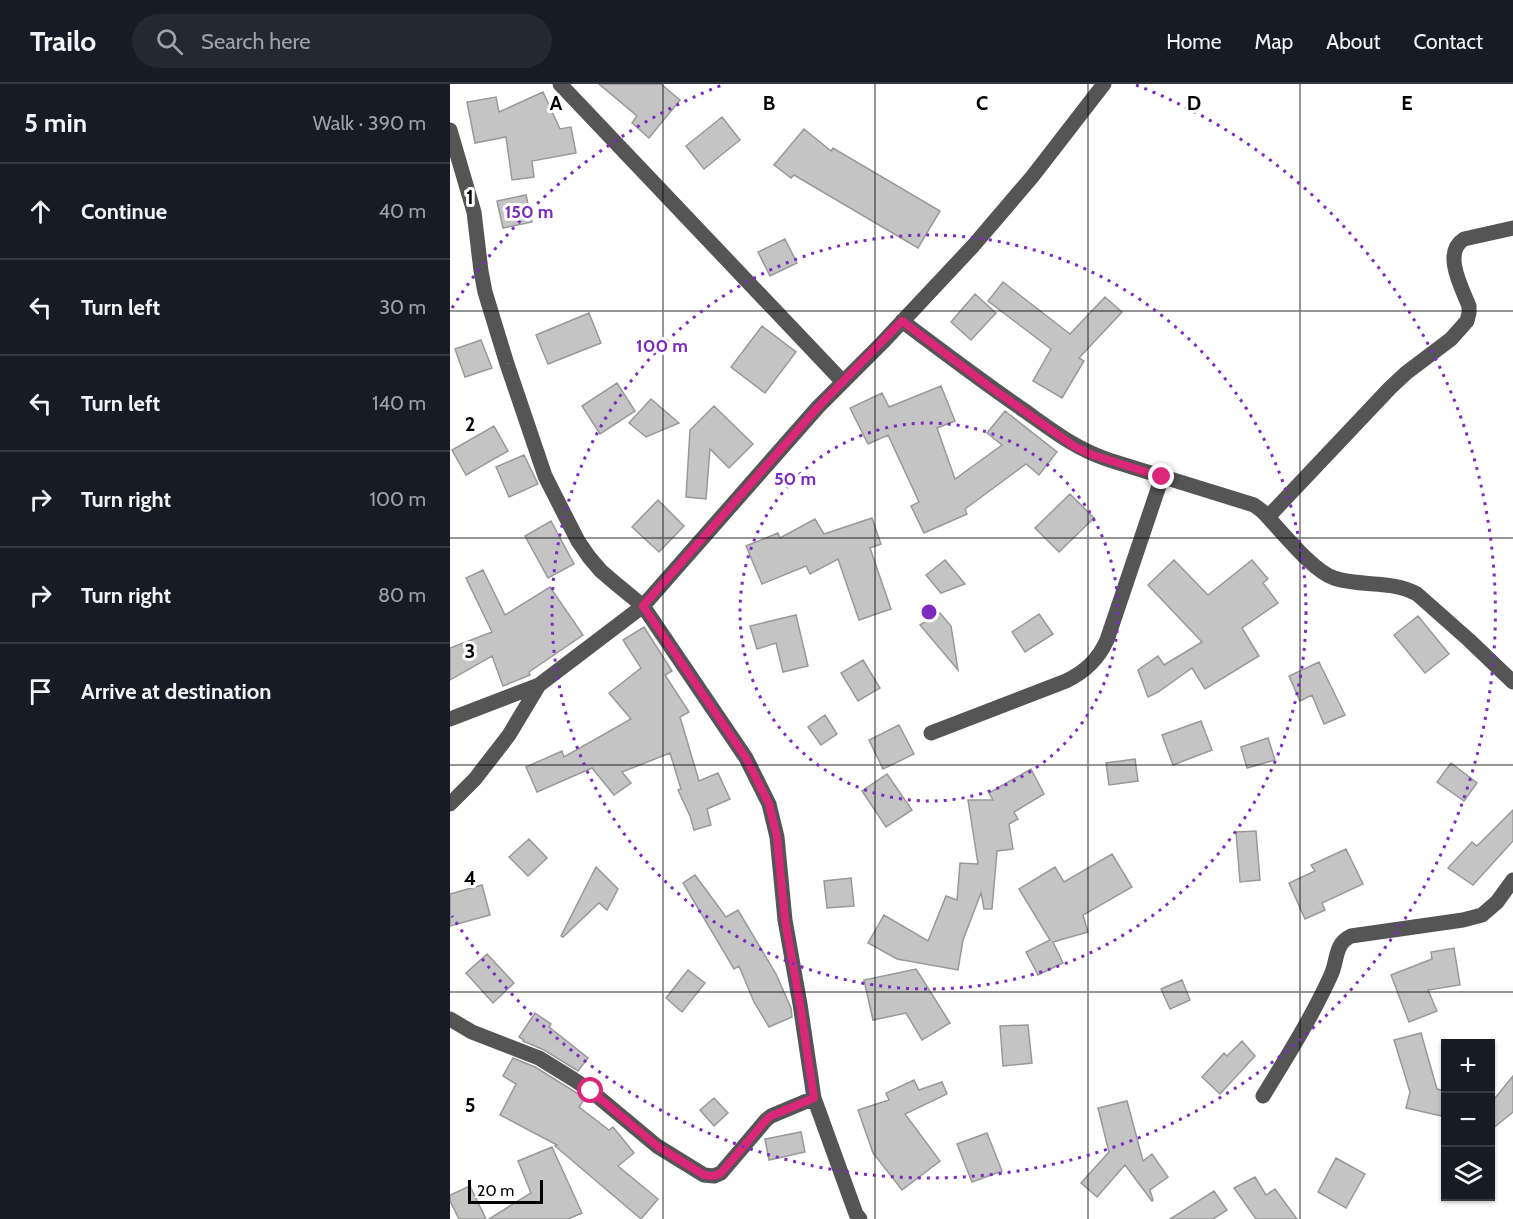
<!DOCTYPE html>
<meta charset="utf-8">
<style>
body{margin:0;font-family:Cabin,sans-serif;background:#242831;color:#f1f3f6}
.controls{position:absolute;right:18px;bottom:18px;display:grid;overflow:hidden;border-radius:0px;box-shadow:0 2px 4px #0004}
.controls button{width:54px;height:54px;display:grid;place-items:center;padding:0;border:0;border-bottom:2px solid #363941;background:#171b24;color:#f1f3f6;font:30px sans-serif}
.scale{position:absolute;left:18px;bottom:15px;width:75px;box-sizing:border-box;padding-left:6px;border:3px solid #000;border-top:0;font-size:16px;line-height:21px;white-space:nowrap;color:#000;-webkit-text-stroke:4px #fff;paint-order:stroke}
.stop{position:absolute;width:18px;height:18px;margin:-14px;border:4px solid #db2777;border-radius:50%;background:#fff}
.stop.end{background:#db2777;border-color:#fff;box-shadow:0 2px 6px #0008}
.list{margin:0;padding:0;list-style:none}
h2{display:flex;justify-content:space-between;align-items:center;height:78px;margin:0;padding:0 24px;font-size:26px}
h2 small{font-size:20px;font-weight:400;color:#9ea1a6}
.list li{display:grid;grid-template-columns:39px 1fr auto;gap:18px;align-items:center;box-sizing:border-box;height:96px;padding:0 24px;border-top:2px solid #363941}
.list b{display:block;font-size:22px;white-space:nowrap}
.list em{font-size:20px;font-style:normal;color:#9ea1a6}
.icon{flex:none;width:33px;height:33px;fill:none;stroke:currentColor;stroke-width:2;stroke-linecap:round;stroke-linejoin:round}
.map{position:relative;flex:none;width:1063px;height:1135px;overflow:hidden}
header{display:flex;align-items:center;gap:36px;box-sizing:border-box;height:84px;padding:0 30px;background:#171b24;border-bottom:2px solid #363941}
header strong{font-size:28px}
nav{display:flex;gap:33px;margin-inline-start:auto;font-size:21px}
.search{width:420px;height:54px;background:#242831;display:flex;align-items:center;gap:15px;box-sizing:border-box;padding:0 21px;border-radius:33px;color:#9ea1a6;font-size:22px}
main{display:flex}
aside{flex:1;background:#171b24}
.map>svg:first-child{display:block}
</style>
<header>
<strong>Trailo</strong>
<div class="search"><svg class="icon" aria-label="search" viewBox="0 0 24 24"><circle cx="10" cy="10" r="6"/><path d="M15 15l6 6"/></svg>Search here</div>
<nav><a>Home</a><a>Map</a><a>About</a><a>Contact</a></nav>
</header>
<main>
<aside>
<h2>5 min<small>Walk · 390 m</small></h2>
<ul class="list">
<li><svg class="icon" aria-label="ahead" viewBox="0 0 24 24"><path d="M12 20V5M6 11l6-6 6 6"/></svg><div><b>Continue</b></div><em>40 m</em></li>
<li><svg class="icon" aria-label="left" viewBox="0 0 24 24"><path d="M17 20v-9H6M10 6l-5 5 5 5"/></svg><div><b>Turn left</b></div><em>30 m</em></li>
<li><svg class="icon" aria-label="left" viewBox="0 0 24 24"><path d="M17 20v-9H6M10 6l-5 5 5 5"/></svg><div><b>Turn left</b></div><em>140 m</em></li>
<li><svg class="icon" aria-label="right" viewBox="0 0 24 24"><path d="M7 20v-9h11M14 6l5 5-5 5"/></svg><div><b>Turn right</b></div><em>100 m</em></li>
<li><svg class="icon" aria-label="right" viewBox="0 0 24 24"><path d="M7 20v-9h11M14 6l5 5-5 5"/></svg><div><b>Turn right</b></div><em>80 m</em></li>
<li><svg class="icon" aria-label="arrive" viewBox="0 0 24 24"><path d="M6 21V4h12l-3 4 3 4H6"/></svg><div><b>Arrive at destination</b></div></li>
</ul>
</aside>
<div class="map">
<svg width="1063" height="1135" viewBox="0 0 1063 1135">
<rect width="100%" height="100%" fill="#fff"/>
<path fill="#c4c4c4" stroke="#999" stroke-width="1.5" d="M 149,0 L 211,0 L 230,16 L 199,54 L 182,39 L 187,32 Z
M 93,8 L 110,45 L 121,43 L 126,69 L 82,77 L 84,93 L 62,96 L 56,53 L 25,59 L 17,18 L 46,13 L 49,28 Z
M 272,33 L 290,56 L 254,85 L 236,62 Z
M 354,45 L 381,67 L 383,64 L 490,127 L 468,164 L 344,91 L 341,94 L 324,81 Z
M 76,111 L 82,138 L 53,144 L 47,117 Z
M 335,155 L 347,179 L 320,192 L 308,168 Z
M 553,198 L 620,250 L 655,213 L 672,228 L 629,274 L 634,277 L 612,314 L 583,297 L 601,265 L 538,217 Z
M 525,210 L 546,229 L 521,256 L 501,238 Z
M 139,229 L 151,259 L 98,280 L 86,251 Z
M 312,242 L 346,268 L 315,309 L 281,283 Z
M 31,256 L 42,284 L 15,293 L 5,265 Z
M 167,299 L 185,327 L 150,350 L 132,322 Z
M 491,302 L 505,337 L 487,344 L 505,395 L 552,361 L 537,349 L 555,327 L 607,368 L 589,391 L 576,380 L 515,425 L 517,430 L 474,449 L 461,422 L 469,418 L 438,351 L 418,360 L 400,324 L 432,309 L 439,323 Z
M 201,315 L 229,339 L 196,353 L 179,339 Z
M 264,322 L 303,360 L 279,384 L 260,365 L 256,415 L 236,413 L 240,346 Z
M 44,342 L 58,367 L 16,391 L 2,366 Z
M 74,371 L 88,400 L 59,413 L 46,383 Z
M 620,410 L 644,434 L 609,468 L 585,444 Z
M 208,416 L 234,442 L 209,468 L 182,443 Z
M 422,434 L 431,460 L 420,464 L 441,525 L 409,536 L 388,475 L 360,490 L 356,482 L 312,500 L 296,462 L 328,449 L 330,454 L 365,435 L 374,450 Z
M 101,437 L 124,480 L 98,494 L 75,452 Z
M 495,476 L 515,500 L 491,509 L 476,491 Z
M 724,476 L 758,511 L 802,476 L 818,495 L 813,499 L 828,519 L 792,544 L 809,572 L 755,605 L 742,584 L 708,608 L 698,613 L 688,586 L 708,572 L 714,581 L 752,558 L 698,501 Z
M 33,486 L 55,531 L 100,503 L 133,551 L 79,588 L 80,591 L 53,602 L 42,572 L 0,596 L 0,564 L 42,548 L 16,494 Z
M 490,529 L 501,542 L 508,586 L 470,541 Z
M 589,530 L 603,550 L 575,568 L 562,548 Z
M 346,531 L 358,582 L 333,588 L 326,559 L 307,565 L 300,542 Z
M 968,532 L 999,570 L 975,589 L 944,551 Z
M 194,543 L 222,587 L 215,591 L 239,628 L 230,633 L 249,697 L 268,689 L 280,715 L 257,725 L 261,741 L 244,746 L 240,732 L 228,706 L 231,705 L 220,669 L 172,688 L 181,699 L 164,711 L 142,684 L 87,708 L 76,683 L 112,667 L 114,673 L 181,635 L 159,609 L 191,584 L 173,556 Z
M 413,576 L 430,604 L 408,617 L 391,589 Z
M 869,578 L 895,631 L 874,640 L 862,611 L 850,617 L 839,592 Z
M 375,631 L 387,650 L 371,661 L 358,643 Z
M 751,637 L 762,666 L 723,681 L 712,651 Z
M 449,641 L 464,670 L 433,685 L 419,656 Z
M 818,654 L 825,676 L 797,684 L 791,663 Z
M 685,675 L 688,697 L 659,701 L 656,679 Z
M 1001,679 L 1027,699 L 1014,717 L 987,698 Z
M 581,685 L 594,710 L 564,728 L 568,735 L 559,740 L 563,765 L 547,767 L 542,825 L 534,825 L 531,809 L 513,856 L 508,886 L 447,875 L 418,859 L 434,831 L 478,857 L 496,812 L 507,816 L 510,779 L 528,780 L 518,716 L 543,716 L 539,709 Z
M 437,690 L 462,726 L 436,743 L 412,707 Z
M 1063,726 L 1063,757 L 1023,801 L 998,784 L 1022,758 L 1027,762 Z
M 806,747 L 810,796 L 790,798 L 786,748 Z
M 79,755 L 97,774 L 78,792 L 59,773 Z
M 896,765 L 913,800 L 872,819 L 875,826 L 855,835 L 839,799 L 865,787 L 861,781 Z
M 662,770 L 682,803 L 633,831 L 638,848 L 603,858 L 613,879 L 588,891 L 576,868 L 600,856 L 569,805 L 605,783 L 614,798 Z
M 146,783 L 168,805 L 157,826 L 149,819 L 113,853 L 111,852 Z
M 245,791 L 276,833 L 288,826 L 326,890 L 341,924 L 342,933 L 319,943 L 304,918 L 289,882 L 284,885 L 233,799 Z
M 401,794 L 404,822 L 377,824 L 374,797 Z
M 32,801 L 40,831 L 0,842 L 0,810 Z
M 1004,864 L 1010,901 L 978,906 L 987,927 L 959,938 L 941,891 L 982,875 L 981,868 Z
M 37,870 L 64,899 L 43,919 L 16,889 Z
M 466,885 L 500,939 L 472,956 L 456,929 L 423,936 L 414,896 Z
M 238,886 L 255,899 L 232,928 L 216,914 Z
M 732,896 L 740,916 L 720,925 L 711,905 Z
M 85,929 L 101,940 L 99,943 L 138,974 L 128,987 L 94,966 L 73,957 L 74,956 L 69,953 Z
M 578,941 L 582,979 L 553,982 L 550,942 Z
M 971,949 L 987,1005 L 996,1007 L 996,1033 L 956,1024 L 960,1008 L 944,956 Z
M 792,957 L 805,972 L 770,1010 L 752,993 L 774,969 L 777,972 Z
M 63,974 L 85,983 L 135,1014 L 129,1023 L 159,1046 L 163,1043 L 184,1069 L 168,1082 L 208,1115 L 191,1135 L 105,1062 L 107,1061 L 50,1031 L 66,1000 L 53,992 Z
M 1063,992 L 1063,1028 L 1041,1046 L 1041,1019 Z
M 464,996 L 469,1006 L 492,998 L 497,1010 L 455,1030 L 490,1077 L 452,1106 L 423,1069 L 408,1026 L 439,1016 L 436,1009 Z
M 264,1014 L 278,1029 L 264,1042 L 250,1026 Z
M 677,1017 L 693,1077 L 702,1070 L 718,1093 L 700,1106 L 703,1116 L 702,1117 L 675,1081 L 647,1113 L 631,1099 L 659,1068 L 648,1024 Z
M 351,1048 L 355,1068 L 319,1076 L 315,1055 Z
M 537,1049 L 552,1087 L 522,1098 L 507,1060 Z
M 102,1063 L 132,1129 L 118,1135 L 39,1135 L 81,1109 L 68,1077 Z
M 886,1074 L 915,1090 L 896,1124 L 868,1108 Z
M 805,1093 L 816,1111 L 825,1105 L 847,1135 L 806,1135 L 784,1104 Z
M 20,1102 L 36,1135 L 9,1135 L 0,1117 L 0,1111 Z
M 764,1107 L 777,1126 L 763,1135 L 720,1135 Z"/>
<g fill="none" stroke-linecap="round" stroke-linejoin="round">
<path stroke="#555" stroke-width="15" d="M 110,0 L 393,298
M 0,46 L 24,128 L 31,187 L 35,208 L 57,280 L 95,392 L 128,457 L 139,473 L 151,487 L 165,499 L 193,522 L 296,674 L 319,720 L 327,753 L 335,836 L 350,920 L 364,1014 L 406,1130 L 410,1135
M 452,237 C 493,268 533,298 575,327 C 603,347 626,365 659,376 L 804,421 L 812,427 C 830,445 862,487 884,494 C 911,503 943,496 967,510 L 1019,556 L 1063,598
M 818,433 L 940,304 L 956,289 L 1001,255 L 1017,237 L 1019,229 L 1019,222 C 1012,204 992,169 1014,155 L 1063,144
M 0,635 L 89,601 L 193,522 L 368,323 L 432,259 L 523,162 L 582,93 L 654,0
M 481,649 L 616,597 C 635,588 648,576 657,556 L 712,393
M 0,720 L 25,695 L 59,651 L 89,601
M 0,935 L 22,948 L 89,974 L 123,995 L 141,1007 L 207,1062 L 254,1091 L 264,1092 L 271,1089 L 316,1036 L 321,1032 L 364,1014
M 813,1012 C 837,973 862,933 881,891 C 888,876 884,860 901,852 L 1013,836 L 1032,831 L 1047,818 L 1063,796"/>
</g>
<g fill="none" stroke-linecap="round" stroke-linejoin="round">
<path stroke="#db2777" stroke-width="8" d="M 141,1007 L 207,1062 L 254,1091 L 264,1092 L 271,1089 L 316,1036 L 321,1032 L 364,1014 L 350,920 L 335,836 L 327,753 L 319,720 L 296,674 L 193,522 L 368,323 L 452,237 L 540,303 L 624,362 L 640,370 L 712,393"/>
</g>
<path fill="none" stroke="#000" stroke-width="1.5" stroke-opacity="0.55" d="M 213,0 L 213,1135M 425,0 L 425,1135M 638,0 L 638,1135M 850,0 L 850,1135M 0,227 L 1063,227M 0,454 L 1063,454M 0,681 L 1063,681M 0,908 L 1063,908"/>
<g fill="none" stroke="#7b2cbf" stroke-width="3" stroke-dasharray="3 6">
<circle cx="479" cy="528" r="189"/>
<circle cx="479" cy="528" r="377"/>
<path d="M2 224A566 566 0 0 1 272 1M686 1A566 566 0 1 1 2 832"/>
</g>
<g font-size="20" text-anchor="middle" font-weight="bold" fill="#000" stroke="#fff" stroke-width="6" stroke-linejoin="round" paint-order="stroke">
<text x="106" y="26">A</text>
<text x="319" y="26">B</text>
<text x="532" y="26">C</text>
<text x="744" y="26">D</text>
<text x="957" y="26">E</text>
<text x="20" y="120">1</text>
<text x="20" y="347">2</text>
<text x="20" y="574">3</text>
<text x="20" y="801">4</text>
<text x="20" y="1028">5</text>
</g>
<circle cx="479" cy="528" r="9" fill="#7b2cbf" stroke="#fff" stroke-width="3"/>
<g font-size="18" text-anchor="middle" font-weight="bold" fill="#7b2cbf" stroke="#fff" stroke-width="6" stroke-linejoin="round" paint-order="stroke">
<text x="79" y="134">150 m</text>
<text x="212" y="268">100 m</text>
<text x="345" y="401">50 m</text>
</g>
</svg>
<div class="controls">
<button>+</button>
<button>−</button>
<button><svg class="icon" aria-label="layers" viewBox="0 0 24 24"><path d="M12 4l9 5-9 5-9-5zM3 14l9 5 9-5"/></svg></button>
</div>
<div class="scale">20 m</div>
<div class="stop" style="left:141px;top:1007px"></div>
<div class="stop end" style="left:712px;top:393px"></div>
</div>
</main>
